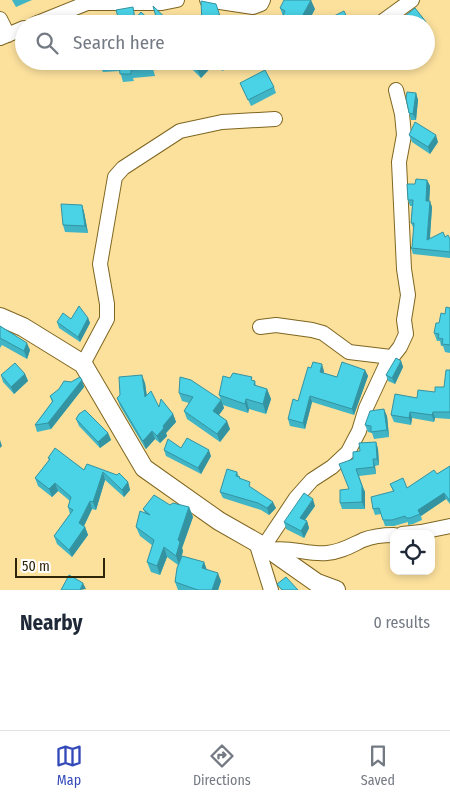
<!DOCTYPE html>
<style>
body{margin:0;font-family:"Fira Sans Condensed",sans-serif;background:#f6f6f7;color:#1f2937}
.controls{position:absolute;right:15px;bottom:15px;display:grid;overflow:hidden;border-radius:10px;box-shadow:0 2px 8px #0003}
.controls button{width:45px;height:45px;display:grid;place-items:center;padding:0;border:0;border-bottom:1px solid #e0e1e3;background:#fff;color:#1f2937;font:25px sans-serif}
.scale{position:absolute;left:15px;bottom:12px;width:90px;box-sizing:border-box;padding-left:5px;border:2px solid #2e2407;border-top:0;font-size:14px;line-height:18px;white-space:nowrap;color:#2e2407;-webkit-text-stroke:4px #fff;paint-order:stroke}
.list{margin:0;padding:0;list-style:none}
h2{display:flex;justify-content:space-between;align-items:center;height:65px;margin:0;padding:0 20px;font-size:21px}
h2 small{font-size:16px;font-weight:400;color:#747a83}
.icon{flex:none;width:28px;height:28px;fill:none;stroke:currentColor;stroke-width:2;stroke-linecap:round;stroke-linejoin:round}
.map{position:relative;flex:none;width:450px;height:590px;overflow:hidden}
.search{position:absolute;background:#fff;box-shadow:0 2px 8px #0003;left:15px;right:15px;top:15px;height:55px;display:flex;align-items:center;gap:12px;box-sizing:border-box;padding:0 18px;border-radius:28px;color:#747a83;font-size:19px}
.sheet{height:140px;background:#fff}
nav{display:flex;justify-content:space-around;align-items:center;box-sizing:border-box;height:70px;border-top:1px solid #e0e1e3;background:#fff;font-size:14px;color:#747a83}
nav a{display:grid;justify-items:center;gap:2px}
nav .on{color:#3349ba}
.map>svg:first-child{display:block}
</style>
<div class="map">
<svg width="450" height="590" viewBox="0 0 450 590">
<rect width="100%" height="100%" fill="#fce19d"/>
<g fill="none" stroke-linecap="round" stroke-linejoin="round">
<defs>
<path id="minor" d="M 207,0 L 253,7 L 261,4 L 263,0
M 87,3 L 162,3 L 177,0
M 0,19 L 8,35
M 35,24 L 87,3 L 90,0
M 379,24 L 412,0
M 0,38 L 24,28
M 260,327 L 276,325 L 312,330 L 323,333 L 349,352 L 391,357
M 83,364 L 107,319 L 107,304 L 100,264 L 115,177 L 123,168 L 180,131 L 222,122 L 275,119
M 402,534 L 421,532 L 450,526
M 256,542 L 271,590
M 264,546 L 296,498 L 312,480 L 332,467 L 348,452 L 359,431 L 366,408 L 386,365 L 400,347 L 406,334 L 404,320 L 408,295 L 404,269 L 399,162 L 404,135 L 402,114 L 396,90
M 270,550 C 289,546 308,555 327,553 C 341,552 352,545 363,540 C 373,536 383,535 394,535"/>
<path id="tertiary" d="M 0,317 L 23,327 L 83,364 L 144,468 L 219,521 L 270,550 L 317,583 L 336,590"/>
</defs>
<use href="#minor" stroke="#7e6621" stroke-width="16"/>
<use href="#tertiary" stroke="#7e6621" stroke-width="20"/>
<use href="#minor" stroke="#fff" stroke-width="14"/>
<use href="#tertiary" stroke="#fff" stroke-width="18"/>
</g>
<path fill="#40b5c6" d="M 12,0 L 32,0 L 16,7 Z
M 280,8 L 315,9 L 307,24 L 279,24 L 283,16 Z
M 95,61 L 151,61 L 155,76 L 133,78 L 134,81 L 123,82 L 120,71 L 103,72 L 100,66 L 96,66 Z
M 191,61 L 217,61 L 201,78 L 192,69 L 189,62 Z
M 219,61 L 238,61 L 240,64 L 222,71 Z
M 240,83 L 274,87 L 276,93 L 251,106 Z
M 416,93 L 418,100 L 416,120 L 411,120 L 409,113 Z
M 409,135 L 438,142 L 430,154 L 412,142 Z
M 427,180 L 430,186 L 429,201 L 432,207 L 430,239 L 445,237 L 450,239 L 450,258 L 413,254 L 411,248 L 412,247 L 414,229 L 411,223 L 412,206 L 410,206 L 408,200 L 415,184 Z
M 82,205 L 84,212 L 88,233 L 65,232 L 63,225 Z
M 450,308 L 450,353 L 445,352 L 443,346 L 441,346 L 440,341 L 437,341 L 434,333 L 445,314 Z
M 88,318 L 90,323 L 80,342 L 59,328 L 57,322 L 71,319 Z
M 0,326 L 30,350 L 27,359 L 2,345 L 0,348 Z
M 401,361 L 403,367 L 395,384 L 388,381 L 386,375 Z
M 365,370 L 368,376 L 354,415 L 312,402 L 305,429 L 290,426 L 288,419 L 298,401 L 324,371 L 324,373 L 337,377 Z
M 450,370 L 450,419 L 435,418 L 434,422 L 412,418 L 411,425 L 394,422 L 391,415 L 417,398 L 435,392 L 444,387 Z
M 25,374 L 28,381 L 14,394 L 3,382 L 1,375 Z
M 230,378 L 255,381 L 256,386 L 267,389 L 271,399 L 266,414 L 249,409 L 248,413 L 223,405 L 224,408 L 219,415 L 230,429 L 220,442 L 187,419 L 184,411 L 189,403 L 182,401 L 179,393 L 221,400 L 219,395 Z
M 82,380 L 84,387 L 51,429 L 37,432 L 35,425 L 52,402 L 50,396 L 71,382 Z
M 145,383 L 147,396 L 159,407 L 173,414 L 176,422 L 166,433 L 167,436 L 160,443 L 155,439 L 146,449 L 145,448 L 120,406 L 117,398 Z
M 387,416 L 389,437 L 374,439 L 372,433 L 368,432 L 365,425 Z
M 76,419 L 108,433 L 111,440 L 100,448 L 79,426 Z
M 376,442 L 378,449 L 379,465 L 375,466 L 376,474 L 359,476 L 365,492 L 365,509 L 342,509 L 340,503 L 349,489 L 353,459 L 360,451 Z
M 164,450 L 211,456 L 201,474 L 166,456 Z
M 48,458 L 84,470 L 87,464 L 128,482 L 130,490 L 124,497 L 105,480 L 96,510 L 92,509 L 84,526 L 85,527 L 88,535 L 72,557 L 57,544 L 54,536 L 70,514 L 68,507 L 70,501 L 58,491 L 52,497 L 38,486 L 35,478 L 49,460 Z
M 450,466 L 450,504 L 446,499 L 421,516 L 422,520 L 413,524 L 408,525 L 408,522 L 394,526 L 385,526 L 381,514 L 375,515 L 373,509 L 393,491 L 390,484 L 407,488 L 437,474 Z
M 237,472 L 240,479 L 276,508 L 269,515 L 261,510 L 223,498 L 220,492 Z
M 170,505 L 189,507 L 193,517 L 182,548 L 183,551 L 181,559 L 204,562 L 206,569 L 221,581 L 218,590 L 178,590 L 175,582 L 178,565 L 167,557 L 160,575 L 151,572 L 147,562 L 153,546 L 140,536 L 136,527 L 145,513 L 143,509 Z
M 315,506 L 305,520 L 307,521 L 309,528 L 304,538 L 286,529 L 284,522 Z"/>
<path fill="#3493a1" d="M 311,0 L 315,9 L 307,24 L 298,24 Z
M 219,13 L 222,19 L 222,24 L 220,24 Z
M 426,22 L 428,28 L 426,30 L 426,24 L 423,24 Z
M 208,61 L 217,61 L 201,78 L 198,71 Z
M 339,61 L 349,61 L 341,67 Z
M 416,93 L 418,100 L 416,120 L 413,114 Z
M 436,135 L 438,142 L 430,154 L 428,147 Z
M 427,180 L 430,186 L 429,207 L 426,201 Z
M 430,201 L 432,207 L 429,247 L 427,240 Z
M 82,205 L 84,212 L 88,233 L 85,226 Z
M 88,318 L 90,323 L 80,342 L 78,337 Z
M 27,343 L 30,350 L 27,359 L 24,351 Z
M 401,361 L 403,367 L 395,384 L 392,378 Z
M 322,364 L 324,371 L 322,379 L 320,372 Z
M 365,370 L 368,376 L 354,415 L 352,409 Z
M 25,374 L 28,381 L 14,394 L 11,387 Z
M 142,375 L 145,383 L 148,405 L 145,397 Z
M 82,380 L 84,387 L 51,429 L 48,423 Z
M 267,389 L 271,399 L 266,414 L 263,404 Z
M 310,396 L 312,402 L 305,429 L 303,423 Z
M 246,399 L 249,409 L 248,413 L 245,404 Z
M 221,400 L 224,408 L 216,419 L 213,411 Z
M 384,409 L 387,416 L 389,437 L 387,430 Z
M 410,412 L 412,418 L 411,425 L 409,418 Z
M 433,412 L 435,418 L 434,422 L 432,415 Z
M 173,414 L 176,422 L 166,433 L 167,436 L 160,443 L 157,436 L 163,426 Z
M 227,421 L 230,429 L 220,442 L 217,434 Z
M 152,431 L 155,439 L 146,449 L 143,441 Z
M 108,433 L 111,440 L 100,448 L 98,442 Z
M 0,440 L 2,446 L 0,448 Z
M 376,442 L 378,449 L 379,465 L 377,459 Z
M 209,450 L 211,456 L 201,474 L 198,468 Z
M 373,459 L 375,466 L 376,474 L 374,467 Z
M 103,472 L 105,480 L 96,510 L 93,502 Z
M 128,482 L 130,490 L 124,497 L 122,490 Z
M 55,483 L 58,491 L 52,497 L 49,489 Z
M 362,486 L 365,492 L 365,509 L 362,502 Z
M 444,493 L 446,499 L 421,516 L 418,510 Z
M 313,499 L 315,506 L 302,524 L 300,518 Z
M 90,501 L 92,509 L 82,530 L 79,523 Z
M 273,502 L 276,508 L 269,515 L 267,508 Z
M 189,507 L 193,517 L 182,548 L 183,551 L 179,565 L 176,556 L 178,540 Z
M 307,521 L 309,528 L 304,538 L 301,531 Z
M 85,527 L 88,535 L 72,557 L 69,550 Z
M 431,539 L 433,545 L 431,556 Z
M 164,547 L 167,557 L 160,575 L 157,566 Z
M 204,562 L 207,570 L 202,568 Z
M 218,573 L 221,581 L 218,590 L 212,590 Z
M 83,583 L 86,589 L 80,590 Z"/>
<path fill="#4ad2e6" stroke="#3493a1" d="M 284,0 L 311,0 L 298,24 L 279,23 L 285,11 L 280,8 Z
M 201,1 L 216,4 L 219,13 L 220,24 L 202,24 Z
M 153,6 L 170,22 L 168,24 L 158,24 Z
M 133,7 L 135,19 L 141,12 L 154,24 L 71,24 L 91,17 L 94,23 L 118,17 L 116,10 Z
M 415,8 L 426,22 L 423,24 L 395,24 Z
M 344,11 L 350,24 L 336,24 L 332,17 Z
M 264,20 L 266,24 L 256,24 Z
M 100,61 L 150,61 L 152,69 L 131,70 L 131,74 L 120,74 L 119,64 L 100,64 Z
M 191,61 L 208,61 L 198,71 L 189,62 Z
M 219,61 L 228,61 L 220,64 Z
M 265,70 L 274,87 L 248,100 L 240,83 Z
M 407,92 L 416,93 L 413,114 L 409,113 L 406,98 Z
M 415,122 L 436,135 L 428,147 L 409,135 Z
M 416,179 L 427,180 L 426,201 L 430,201 L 427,240 L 443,232 L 445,237 L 448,235 L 450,239 L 450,252 L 411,248 L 412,247 L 414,223 L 411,223 L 413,200 L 408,200 L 407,184 L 415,184 Z
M 61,204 L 82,205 L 85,226 L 63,225 Z
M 79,306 L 88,318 L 78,337 L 57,322 L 63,313 L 71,319 Z
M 446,307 L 450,308 L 450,345 L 442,344 L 443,339 L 438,338 L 439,334 L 434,333 L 436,323 L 439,323 L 441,313 L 445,314 Z
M 0,326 L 27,343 L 24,351 L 0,338 Z
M 396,358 L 401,361 L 392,378 L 386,375 Z
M 313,362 L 322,364 L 320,372 L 337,377 L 342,362 L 365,370 L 352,409 L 310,396 L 303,423 L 288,419 L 293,399 L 298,401 L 308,367 L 311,368 Z
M 15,363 L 25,374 L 11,387 L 1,375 Z
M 446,370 L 450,370 L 450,412 L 433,412 L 432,415 L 410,412 L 409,418 L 391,415 L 395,394 L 417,398 L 418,390 L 435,392 L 435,387 L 444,387 Z
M 233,373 L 252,377 L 251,380 L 255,381 L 254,385 L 267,389 L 263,404 L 246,399 L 245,404 L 219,395 L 223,376 L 230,378 Z
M 142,375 L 145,397 L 151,391 L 159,407 L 161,399 L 173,414 L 163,426 L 164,428 L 157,436 L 152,431 L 143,441 L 142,440 L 117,398 L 120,395 L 119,377 Z
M 80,377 L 82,380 L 48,423 L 35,425 L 53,401 L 50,396 L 59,389 L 64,381 L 71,382 Z
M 180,377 L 191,380 L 221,400 L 213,411 L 227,421 L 217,434 L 184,411 L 193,397 L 179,393 Z
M 384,409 L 387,430 L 371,432 L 371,426 L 365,425 L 370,411 Z
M 85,410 L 108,433 L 98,442 L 76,419 L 79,414 Z
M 187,438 L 209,450 L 198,468 L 164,450 L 168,439 L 181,448 Z
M 376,442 L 377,459 L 373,459 L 374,467 L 356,469 L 362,486 L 362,502 L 340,503 L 340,490 L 349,489 L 339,464 L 353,459 L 353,452 L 360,451 L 359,443 Z
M 55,448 L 84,470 L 87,464 L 117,475 L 119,473 L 128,482 L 122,490 L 103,472 L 93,502 L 90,501 L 79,523 L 85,527 L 69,550 L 54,536 L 73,510 L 68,507 L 71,497 L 55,483 L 49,489 L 35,478 L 50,459 L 48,458 Z
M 450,466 L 450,501 L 444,493 L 418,510 L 420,514 L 410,518 L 406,518 L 405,516 L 392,520 L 383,520 L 379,508 L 373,509 L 371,497 L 394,491 L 390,484 L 403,478 L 407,488 L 434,470 L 437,474 Z
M 227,469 L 237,472 L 236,476 L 240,477 L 239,478 L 250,482 L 249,486 L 273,502 L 267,508 L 258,503 L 220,492 Z
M 304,493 L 313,499 L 300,518 L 307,521 L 301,531 L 284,522 Z
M 154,495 L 170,505 L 173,503 L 189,507 L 178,540 L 180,542 L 176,556 L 164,547 L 157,566 L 147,562 L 154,540 L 136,527 L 140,511 L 150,515 L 143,509 Z
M 182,556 L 204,562 L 202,568 L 218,573 L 212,590 L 198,590 L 175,582 L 177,568 Z
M 69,575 L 83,583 L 80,590 L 61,590 Z
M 286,577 L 298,590 L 282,590 L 277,584 Z"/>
</svg>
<div class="controls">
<button><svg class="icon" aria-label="locate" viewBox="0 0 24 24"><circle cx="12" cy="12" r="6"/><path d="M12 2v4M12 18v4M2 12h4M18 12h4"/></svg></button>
</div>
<div class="scale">50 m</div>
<div class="search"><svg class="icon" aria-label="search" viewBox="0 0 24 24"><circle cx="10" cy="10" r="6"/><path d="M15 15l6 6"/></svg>Search here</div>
</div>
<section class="sheet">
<h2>Nearby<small>0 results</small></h2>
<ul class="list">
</ul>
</section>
<nav>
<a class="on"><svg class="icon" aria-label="map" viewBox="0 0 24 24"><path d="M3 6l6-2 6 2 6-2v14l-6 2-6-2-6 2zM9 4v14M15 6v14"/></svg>Map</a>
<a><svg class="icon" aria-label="directions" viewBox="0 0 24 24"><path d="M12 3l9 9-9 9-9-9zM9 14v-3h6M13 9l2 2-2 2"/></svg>Directions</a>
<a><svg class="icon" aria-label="saved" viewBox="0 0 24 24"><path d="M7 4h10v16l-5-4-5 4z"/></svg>Saved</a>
</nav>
